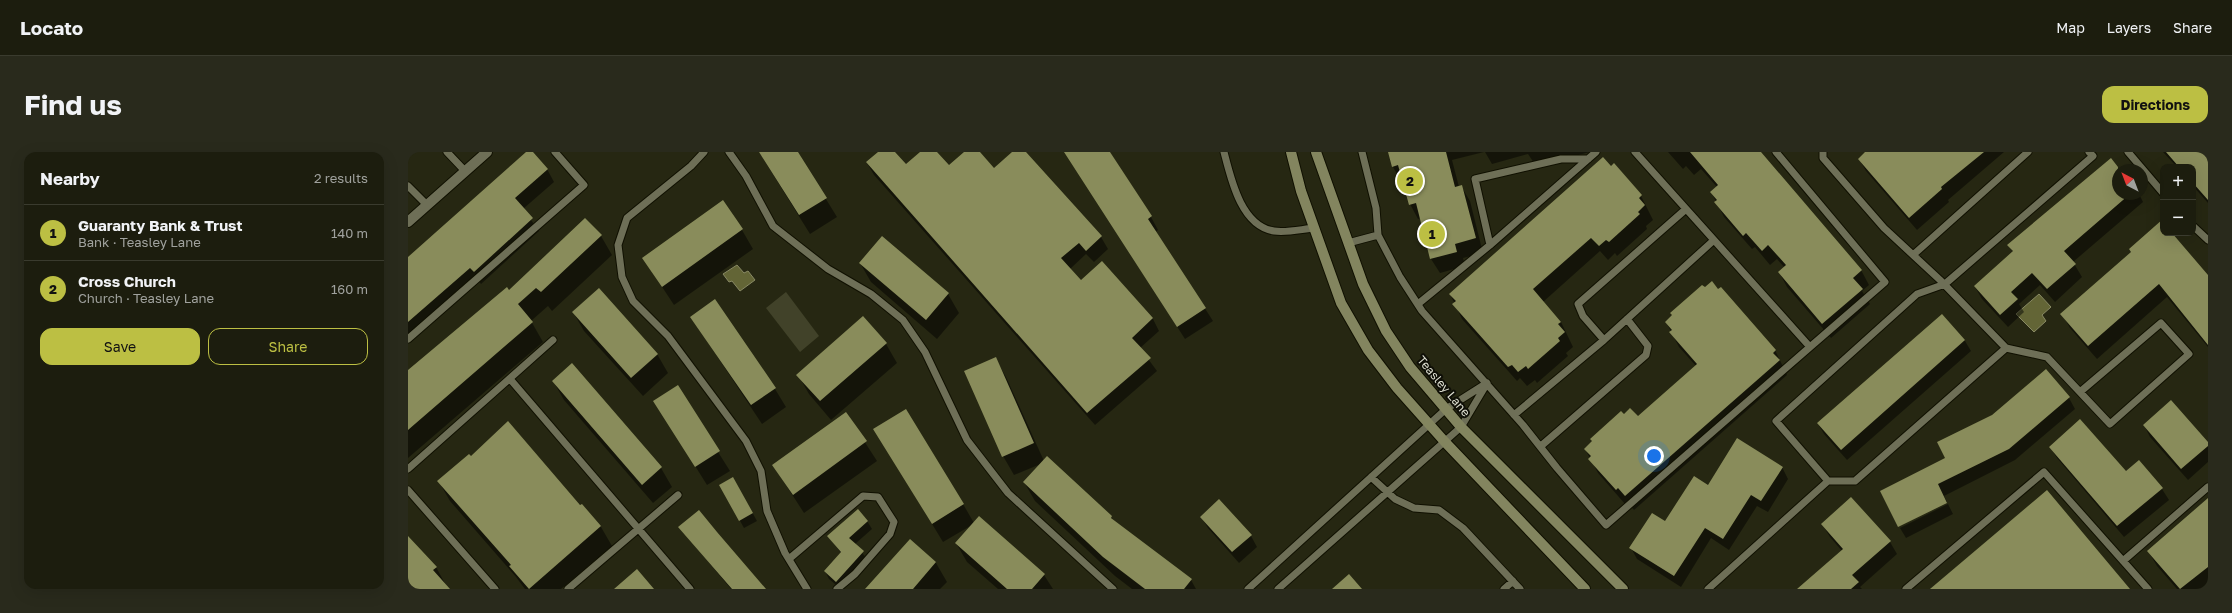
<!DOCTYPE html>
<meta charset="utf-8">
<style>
body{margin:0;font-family:"Golos Text",sans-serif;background:#292a1c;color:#f1f3f6}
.controls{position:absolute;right:12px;top:12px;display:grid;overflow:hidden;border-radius:8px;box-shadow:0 4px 16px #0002}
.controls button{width:36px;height:36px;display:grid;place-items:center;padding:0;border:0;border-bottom:1px solid #3a3b2e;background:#1c1d0e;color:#f1f3f6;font:20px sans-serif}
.compass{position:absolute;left:1704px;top:12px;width:36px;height:36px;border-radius:50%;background:#1c1d0e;box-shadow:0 4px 16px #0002;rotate:318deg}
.you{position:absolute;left:1246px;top:304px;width:14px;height:14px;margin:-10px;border:3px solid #fff;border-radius:50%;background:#1a73e8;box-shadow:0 0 0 6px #1a73e833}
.badge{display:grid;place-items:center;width:26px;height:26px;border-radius:50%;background:#bcbf43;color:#111;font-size:13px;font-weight:700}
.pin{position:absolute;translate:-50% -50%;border:2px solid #fff;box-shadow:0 1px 4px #0006}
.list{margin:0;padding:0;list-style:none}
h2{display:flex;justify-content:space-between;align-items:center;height:52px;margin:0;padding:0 16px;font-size:17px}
h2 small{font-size:13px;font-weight:400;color:#a0a29e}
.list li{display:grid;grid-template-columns:26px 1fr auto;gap:12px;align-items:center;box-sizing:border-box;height:56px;padding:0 16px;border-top:1px solid #3a3b2e}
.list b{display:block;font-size:15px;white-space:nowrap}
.list p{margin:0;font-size:13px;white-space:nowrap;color:#a0a29e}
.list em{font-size:13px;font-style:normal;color:#a0a29e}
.actions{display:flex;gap:8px;padding:12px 16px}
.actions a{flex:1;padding:9px 0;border:1px solid #bcbf43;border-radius:12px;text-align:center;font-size:14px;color:#bcbf43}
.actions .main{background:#bcbf43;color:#111}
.map{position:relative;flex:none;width:1800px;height:437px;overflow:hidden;border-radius:12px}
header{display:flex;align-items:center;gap:24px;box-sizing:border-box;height:56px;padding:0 20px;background:#1c1d0e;border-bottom:1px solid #3a3b2e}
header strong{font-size:19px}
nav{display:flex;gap:22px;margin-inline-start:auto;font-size:14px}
.intro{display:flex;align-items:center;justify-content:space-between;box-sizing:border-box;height:96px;padding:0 24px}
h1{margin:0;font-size:28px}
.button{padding:10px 18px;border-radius:12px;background:#bcbf43;color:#111;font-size:14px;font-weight:700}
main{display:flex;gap:24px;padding:0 24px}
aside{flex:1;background:#1c1d0e;border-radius:12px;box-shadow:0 4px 16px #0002}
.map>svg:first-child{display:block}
</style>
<header>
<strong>Locato</strong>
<nav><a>Map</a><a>Layers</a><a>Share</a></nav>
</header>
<div class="intro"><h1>Find us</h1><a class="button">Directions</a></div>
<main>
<aside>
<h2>Nearby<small>2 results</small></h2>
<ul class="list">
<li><span class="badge">1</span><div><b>Guaranty Bank &amp; Trust</b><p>Bank · Teasley Lane</p></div><em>140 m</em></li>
<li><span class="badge">2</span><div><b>Cross Church</b><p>Church · Teasley Lane</p></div><em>160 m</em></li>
</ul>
<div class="actions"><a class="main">Save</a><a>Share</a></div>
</aside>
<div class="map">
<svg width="1800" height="437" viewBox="0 0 1800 437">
<rect width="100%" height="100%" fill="#262712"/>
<path fill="#414229" d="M 378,140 L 411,184 L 392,200 L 358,156 Z"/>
<path fill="#636536" stroke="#888964" d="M 329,113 L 336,121 L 340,119 L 347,128 L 332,139 L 324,129 L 321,130 L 315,122 Z
M 1631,142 L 1643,155 L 1634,163 L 1638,169 L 1626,180 L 1608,162 Z"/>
<path fill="#0007" d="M 120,0 L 124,0 L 139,17 L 146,30 L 115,57 L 131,79 L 73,132 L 70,128 L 0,188 L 0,106 Z
M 351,0 L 389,0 L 429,65 L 402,82 Z
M 471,0 L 486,0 L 498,14 L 514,0 L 528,0 L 541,15 L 557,0 L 571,0 L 586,18 L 606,0 L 617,0 L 693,85 L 700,97 L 686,110 L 678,102 L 662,117 L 673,129 L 694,110 L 745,167 L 751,179 L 732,196 L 749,219 L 687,273 L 466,23 L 459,11 Z
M 657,0 L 701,0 L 743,65 L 750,78 L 748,80 L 805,169 L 777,187 Z
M 981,0 L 1076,0 L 1044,8 L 1051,35 L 1053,34 L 1062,49 L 1075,101 L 1055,106 L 1057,114 L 1032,121 L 1023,107 L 1013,66 L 1010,67 L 1002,52 L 995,28 L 993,29 L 985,15 Z
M 1077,0 L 1182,0 L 1128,14 L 1120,2 L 1084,12 Z
M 1260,0 L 1351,0 L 1453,118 L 1461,133 L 1454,139 L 1462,152 L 1423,186 L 1379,135 L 1371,120 L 1377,116 L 1369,107 L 1362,113 L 1347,95 L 1344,97 L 1316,65 L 1303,40 L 1309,35 L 1293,17 L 1286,23 L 1278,14 L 1275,17 Z
M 1459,0 L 1596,0 L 1540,48 L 1541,50 L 1509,78 L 1458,19 L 1451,7 Z
M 1755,0 L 1792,0 L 1800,9 L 1800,51 L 1785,34 L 1785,15 L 1769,15 Z
M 1703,8 L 1711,18 L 1710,42 L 1731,42 L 1735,50 L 1665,110 L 1674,125 L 1647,150 L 1632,133 L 1611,152 L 1616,160 L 1600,175 L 1574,147 L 1567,135 L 1605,100 L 1601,93 Z
M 1206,12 L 1233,44 L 1245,68 L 1238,74 L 1239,77 L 1209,104 L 1207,101 L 1200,108 L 1192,99 L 1135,150 L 1153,170 L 1165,195 L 1158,201 L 1160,204 L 1129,231 L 1127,228 L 1119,234 L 1112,226 L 1109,229 L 1054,167 L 1042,142 Z
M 1755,72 L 1755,81 L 1762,81 L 1800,125 L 1800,195 L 1759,145 L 1689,207 L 1662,176 L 1654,162 Z
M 334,78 L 345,97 L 266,153 L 235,106 Z
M 193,84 L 204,103 L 144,159 L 140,154 L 123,169 L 135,190 L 0,306 L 0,221 Z
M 474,85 L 540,142 L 551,161 L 529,187 L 463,130 L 452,111 Z
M 165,160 L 249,202 L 260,221 L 235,244 L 176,179 Z
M 1534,164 L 1557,189 L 1563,199 L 1439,308 L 1416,282 L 1410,272 Z
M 283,165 L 367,237 L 378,255 L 354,272 Z
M 1258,170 L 1367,198 L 1379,223 L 1226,358 L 1219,350 L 1217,352 L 1190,321 L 1177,297 L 1216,263 L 1230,265 L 1288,214 L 1271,195 Z
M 478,192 L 489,211 L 423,268 L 401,242 L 390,223 Z
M 587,206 L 598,225 L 636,309 L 703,365 L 706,369 L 783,428 L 788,437 L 724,437 L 707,424 L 627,349 L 616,330 L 635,311 L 606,323 L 595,304 Z
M 164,213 L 253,316 L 264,335 L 245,351 L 156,248 L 145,229 Z
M 1638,218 L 1661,246 L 1667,257 L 1607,308 L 1536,344 L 1539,350 L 1491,374 L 1539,306 L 1584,263 Z
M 269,235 L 322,319 L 299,333 L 247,250 Z
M 438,261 L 469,309 L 396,361 L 365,313 Z
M 1736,273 L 1800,292 L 1800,310 L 1780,328 L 1742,285 Z
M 1642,295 L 1717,320 L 1754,337 L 1761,348 L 1716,385 L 1649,306 Z
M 478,296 L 555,352 L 566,371 L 571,366 L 636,423 L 645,437 L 590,437 L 559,410 L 548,391 L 564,373 L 535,390 Z
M 1374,315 L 1380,327 L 1360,360 L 1349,354 L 1321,398 L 1303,386 L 1273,435 L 1229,407 L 1223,396 L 1257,371 L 1300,334 Z
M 325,326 L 349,369 L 336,376 L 312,333 Z
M 31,330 L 174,353 L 193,375 L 204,394 L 153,437 L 117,437 L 108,425 L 42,349 Z
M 1800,347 L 1800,437 L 1769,437 L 1749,414 L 1740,399 Z
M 1540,352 L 1545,362 L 1498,386 L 1492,376 Z
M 793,365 L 843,384 L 849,395 L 831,411 L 800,376 Z
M 459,369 L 464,377 L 447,392 L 459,407 L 433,437 L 421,427 L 417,419 L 433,401 L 420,384 Z
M 1414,372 L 1482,390 L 1489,402 L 1452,435 L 1454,437 L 1390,437 L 1434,399 L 1422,385 Z
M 272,376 L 357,437 L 323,437 Z
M 0,385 L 28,415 L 40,437 L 0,437 Z
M 502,388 L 528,411 L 539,430 L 532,437 L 458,437 Z"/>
<path fill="#898c5b" d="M 118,0 L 125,0 L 140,17 L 107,46 L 125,66 L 66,120 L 62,116 L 0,170 L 0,105 Z
M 351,0 L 390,0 L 419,46 L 391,63 Z
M 470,0 L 487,0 L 498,12 L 512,0 L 529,0 L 541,13 L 556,0 L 572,0 L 586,16 L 604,0 L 618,0 L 694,84 L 678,99 L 671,91 L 653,106 L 673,128 L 694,109 L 745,166 L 724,186 L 743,206 L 679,261 L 458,10 Z
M 656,0 L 702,0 L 744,64 L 740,67 L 798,156 L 769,175 Z
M 980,0 L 1038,0 L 1047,35 L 1054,33 L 1068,86 L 1047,92 L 1049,100 L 1022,107 L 1008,51 L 1001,53 L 990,13 L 984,15 Z
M 1282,0 L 1353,0 L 1454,118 L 1445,126 L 1455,137 L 1414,172 L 1370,120 L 1378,113 L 1360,93 L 1354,99 L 1338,81 L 1335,84 L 1306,50 L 1309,48 L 1302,40 L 1310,33 Z
M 1457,0 L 1576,0 L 1533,35 L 1534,37 L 1501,66 L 1450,7 Z
M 1758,0 L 1794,0 L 1800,7 L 1800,48 L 1785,31 L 1785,15 L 1771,15 Z
M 1195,5 L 1203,14 L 1206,11 L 1234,43 L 1231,46 L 1237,53 L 1230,60 L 1232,62 L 1201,90 L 1198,88 L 1191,94 L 1183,86 L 1125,137 L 1153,170 L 1150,172 L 1157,180 L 1150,186 L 1152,189 L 1120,217 L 1118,214 L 1110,220 L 1104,213 L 1100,215 L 1044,152 L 1048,149 L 1041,142 Z
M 1703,6 L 1710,15 L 1710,42 L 1722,42 L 1656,99 L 1668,112 L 1639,137 L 1624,121 L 1603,140 L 1610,147 L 1592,163 L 1566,134 L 1605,99 L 1599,93 Z
M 315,48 L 335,77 L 254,135 L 234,106 Z
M 177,66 L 194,83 L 133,140 L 128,136 L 110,152 L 125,170 L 0,278 L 0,218 L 99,135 L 101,138 Z
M 1755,67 L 1755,81 L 1764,81 L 1800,123 L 1800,193 L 1751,132 L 1680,194 L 1652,162 L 1723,100 L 1721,97 Z
M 474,84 L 541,141 L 518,168 L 451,111 Z
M 1304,129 L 1310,137 L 1313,135 L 1368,198 L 1365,201 L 1372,208 L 1217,344 L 1210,336 L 1208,338 L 1180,307 L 1183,304 L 1176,297 L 1184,289 L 1182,287 L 1213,259 L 1216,262 L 1222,256 L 1230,264 L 1289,212 L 1261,180 L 1264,178 L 1257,170 L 1264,163 L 1262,161 L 1294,133 L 1297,135 Z
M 191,136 L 250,202 L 223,226 L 164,160 Z
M 307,147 L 368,236 L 343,253 L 282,165 Z
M 1534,162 L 1557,188 L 1433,298 L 1409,271 Z
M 455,164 L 479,191 L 412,249 L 388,223 Z
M 588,205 L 626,291 L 594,305 L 556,219 Z
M 164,211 L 254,315 L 234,333 L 144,229 Z
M 1638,217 L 1662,245 L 1601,297 L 1530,332 L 1539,351 L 1490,375 L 1472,339 L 1537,306 L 1529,290 L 1584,263 Z
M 270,233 L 312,299 L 287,315 L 245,249 Z
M 1763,248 L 1800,290 L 1800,294 L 1773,317 L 1735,273 Z
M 498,257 L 556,352 L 524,372 L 465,277 Z
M 438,260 L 459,289 L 385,343 L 364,313 Z
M 1672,267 L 1718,319 L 1731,308 L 1755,336 L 1709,374 L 1641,295 Z
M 100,269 L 172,353 L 174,352 L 193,374 L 121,437 L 101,414 L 103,413 L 29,329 L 61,302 L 63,304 Z
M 1329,286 L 1375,315 L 1353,349 L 1343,343 L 1315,387 L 1297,376 L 1266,424 L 1221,396 L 1244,361 L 1257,369 L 1286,324 L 1300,333 Z
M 639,304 L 704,364 L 703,366 L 784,427 L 776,437 L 737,437 L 695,405 L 615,330 Z
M 325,325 L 345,361 L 331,369 L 311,333 Z
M 1639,338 L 1722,437 L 1522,437 Z
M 1443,345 L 1483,389 L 1444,423 L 1451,430 L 1443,437 L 1389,437 L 1435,397 L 1413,372 Z
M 1800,346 L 1800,415 L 1772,437 L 1739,399 Z
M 811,347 L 844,383 L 824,400 L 792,365 Z
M 450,357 L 460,369 L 441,386 L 456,399 L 428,430 L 416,419 L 433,400 L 419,384 Z
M 291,358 L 309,380 L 358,437 L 324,437 L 270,375 Z
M 571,364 L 637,422 L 624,437 L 599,437 L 547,391 Z
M 0,384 L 29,415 L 25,418 L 42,437 L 0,437 Z
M 502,387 L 528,410 L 505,437 L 457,437 Z
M 229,417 L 246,437 L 206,437 Z
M 941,422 L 954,437 L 924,437 Z"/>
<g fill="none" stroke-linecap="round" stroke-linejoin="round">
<defs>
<path id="service" d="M 39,0 L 57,19
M 296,0 L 283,14 L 219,66 L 210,93 L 214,125 L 225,149 L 260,184 L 338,289 L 353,319 L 359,359 L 377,401 L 399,437
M 321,0 L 338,24 L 365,74 L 420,117 L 463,142 L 495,168 L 517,200 L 559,288 L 600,341 L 705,437
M 816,0 C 823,27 833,74 866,79 C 879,81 894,77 907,76
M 954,0 L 968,56 L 970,83
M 1227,0 L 1402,195 L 1477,130 L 1368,0
M 1720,0 L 1755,41
M 0,34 L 19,53
M 1278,57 L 1170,152 L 1175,164 L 1196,188 L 1306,88
M 1785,74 L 1800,88
M 940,91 L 970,83 L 992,125 L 1014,159 L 1115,273 L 1149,316 L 1198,373 L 1402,195
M 1082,93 L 1067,27 L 1153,7 L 1180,7
M 1505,103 L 1620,0
M 1010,152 L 1082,93 L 1188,0
M 0,187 L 176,33 L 147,0
M 1598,196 L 1639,205 L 1702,272 L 1781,202 L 1753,171 L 1672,240
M 102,227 L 282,437
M 1106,263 L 1196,188
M 1133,294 L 1238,203 L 1240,194 L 1219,167
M 0,317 L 145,188
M 963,325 L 987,347 L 1006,356 L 1031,358 L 1055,376 L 1112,437
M 1420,329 L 1368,269 L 1509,142 L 1537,132 L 1685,4 L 1681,0
M 0,338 L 87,437
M 381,407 L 455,344 L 470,345 L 486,370 L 482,382 L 447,422 L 429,437
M 1715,409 L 1800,335
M 160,437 L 270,343
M 840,437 L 1038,257 L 1079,231
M 870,437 L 1053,275 L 1078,233
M 1096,437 L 1105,429
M 1300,437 L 1420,329 L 1447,329 L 1598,196 L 1532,128 L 1476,76 L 1415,6 L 1415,0
M 1498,437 L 1636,320 L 1740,437"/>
<path id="minor" d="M 0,70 L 79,0"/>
<path id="secondary" d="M 883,0 L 893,39 L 933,151 L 960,198 L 989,236 L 1037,290 L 1177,437
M 908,0 L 955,132 L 978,179 L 1002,215 L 1053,275 L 1215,437"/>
</defs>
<use href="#service" stroke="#101000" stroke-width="9"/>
<use href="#minor" stroke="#101000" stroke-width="12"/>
<use href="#secondary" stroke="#101000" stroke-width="12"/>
<use href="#service" stroke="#6e6f57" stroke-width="7"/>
<use href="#minor" stroke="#6e6f57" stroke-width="10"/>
<use href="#secondary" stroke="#83855f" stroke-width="10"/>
</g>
<g text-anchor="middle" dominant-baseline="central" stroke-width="4" stroke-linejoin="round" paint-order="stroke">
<g font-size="12" fill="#ddded0" stroke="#0f0f07">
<text transform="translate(1036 234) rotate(50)">Teasley Lane</text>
</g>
</g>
</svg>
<div class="controls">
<button>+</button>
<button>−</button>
</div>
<svg class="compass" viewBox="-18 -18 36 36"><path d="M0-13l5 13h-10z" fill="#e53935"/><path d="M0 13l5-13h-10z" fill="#a0a29e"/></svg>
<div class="you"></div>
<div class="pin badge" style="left:1024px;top:82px">1</div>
<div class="pin badge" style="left:1002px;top:29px">2</div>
</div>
</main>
